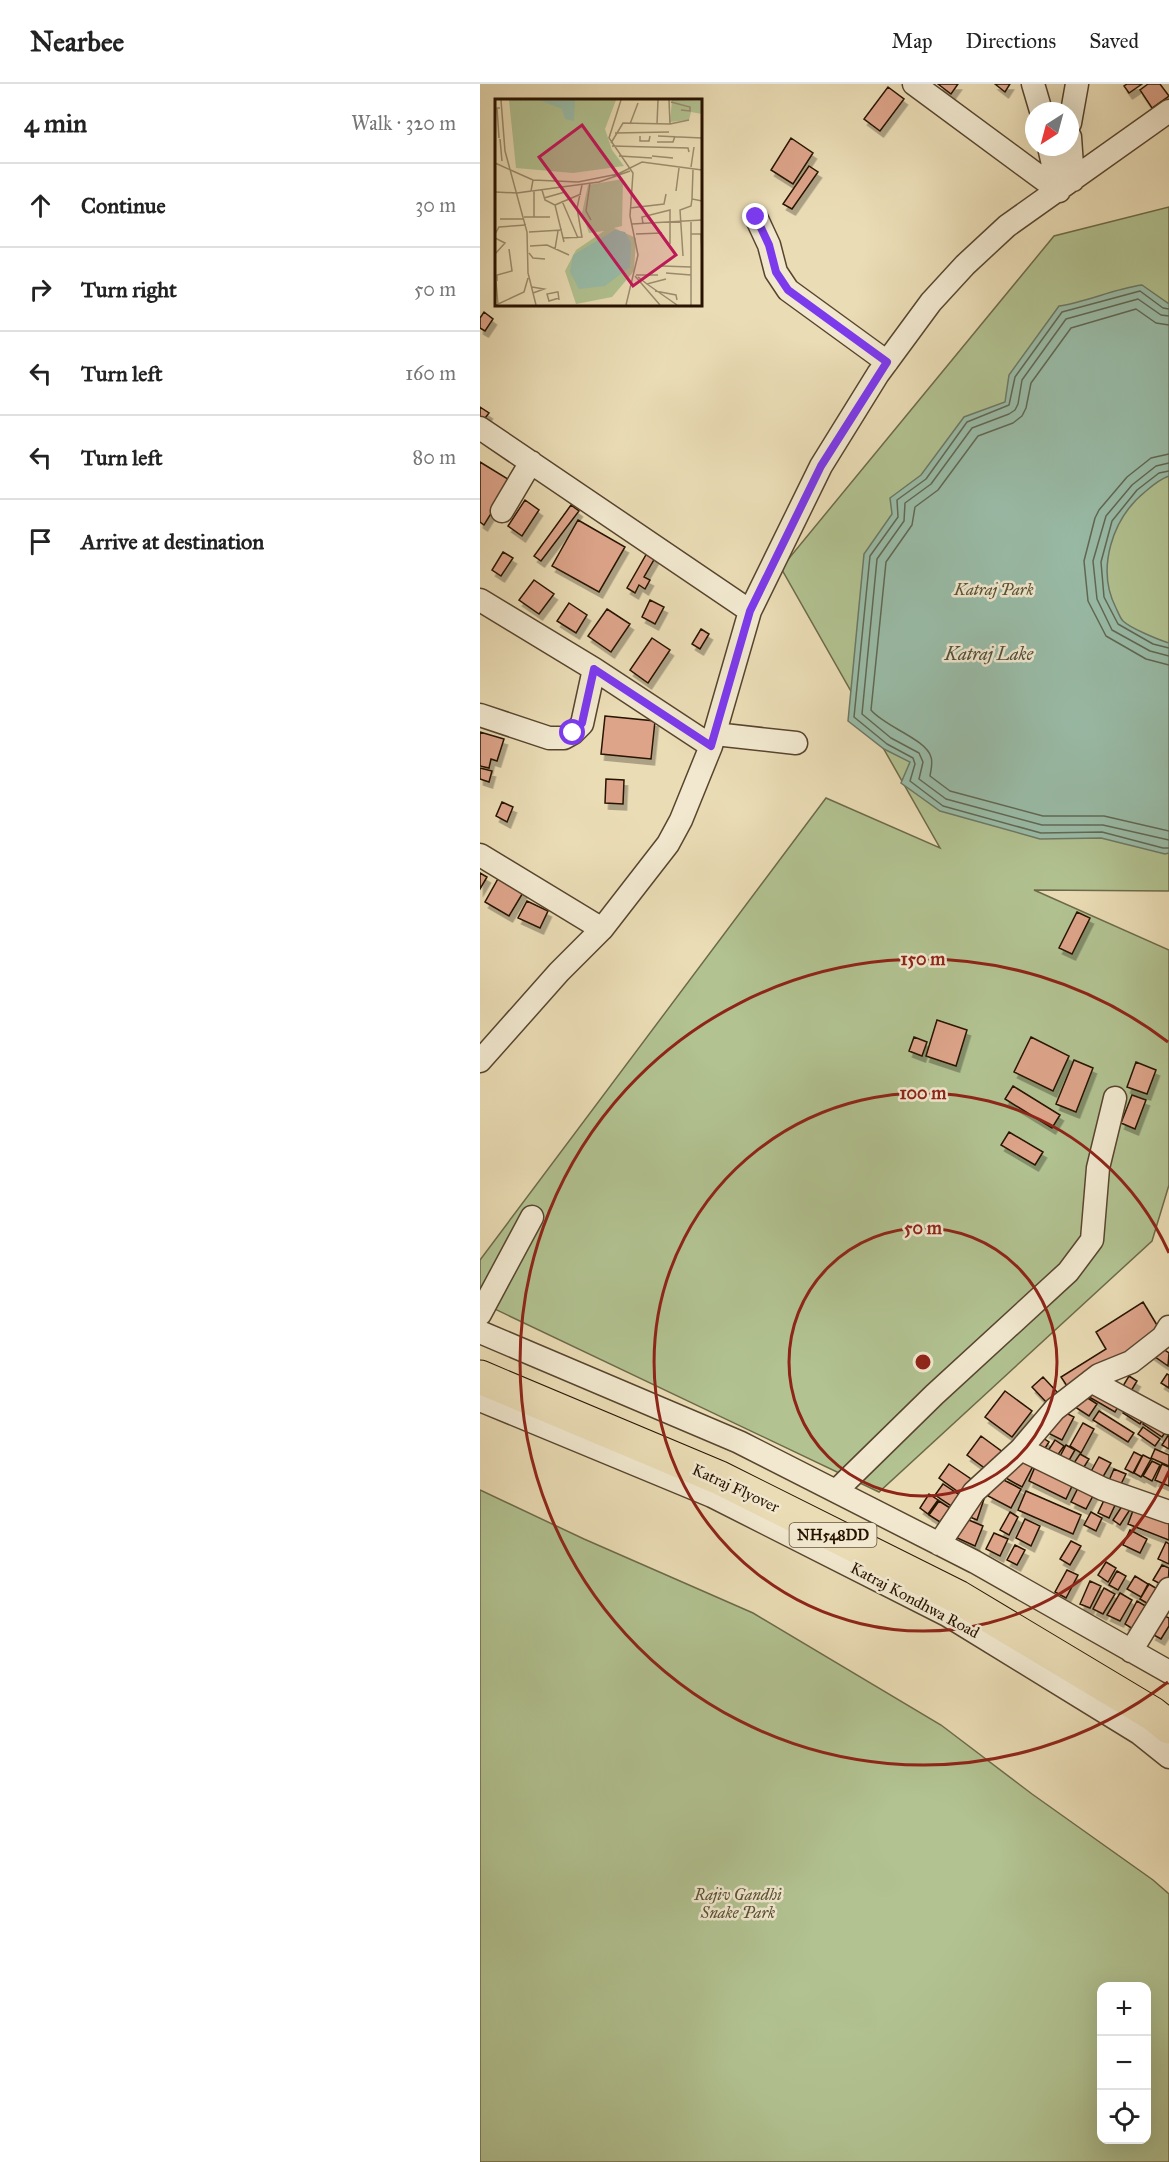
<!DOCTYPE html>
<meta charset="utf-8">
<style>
body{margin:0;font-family:"IM FELL Great Primer",serif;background:#f6f6f6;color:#222}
.controls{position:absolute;right:18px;bottom:18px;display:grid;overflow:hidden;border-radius:12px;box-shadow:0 6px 24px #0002}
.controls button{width:54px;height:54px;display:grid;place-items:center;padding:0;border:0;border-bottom:2px solid #e0e0e0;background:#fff;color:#222;font:30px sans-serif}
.compass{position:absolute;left:545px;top:18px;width:54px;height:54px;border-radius:50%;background:#fff;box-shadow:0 6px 24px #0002;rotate:216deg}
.stop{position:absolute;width:18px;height:18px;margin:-14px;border:4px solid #7c3aed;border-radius:50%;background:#fff}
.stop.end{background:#7c3aed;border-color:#fff;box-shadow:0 2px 6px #0008}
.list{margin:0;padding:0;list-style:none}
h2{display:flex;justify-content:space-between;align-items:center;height:78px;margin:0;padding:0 24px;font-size:26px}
h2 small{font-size:20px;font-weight:400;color:#767676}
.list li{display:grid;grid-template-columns:39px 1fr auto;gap:18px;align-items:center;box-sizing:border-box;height:84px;padding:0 24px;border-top:2px solid #e0e0e0}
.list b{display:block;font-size:22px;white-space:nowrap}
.list em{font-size:20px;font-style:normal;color:#767676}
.icon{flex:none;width:33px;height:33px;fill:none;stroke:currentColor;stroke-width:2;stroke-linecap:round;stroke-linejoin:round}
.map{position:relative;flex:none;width:689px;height:2078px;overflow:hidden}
header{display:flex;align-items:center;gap:36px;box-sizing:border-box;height:84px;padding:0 30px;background:#fff;border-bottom:2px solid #e0e0e0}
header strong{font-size:28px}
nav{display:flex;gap:33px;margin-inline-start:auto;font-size:21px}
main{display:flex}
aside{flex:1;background:#fff}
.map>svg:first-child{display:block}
</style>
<header>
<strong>Nearbee</strong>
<nav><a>Map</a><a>Directions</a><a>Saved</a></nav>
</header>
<main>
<aside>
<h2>4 min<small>Walk · 320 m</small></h2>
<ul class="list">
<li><svg class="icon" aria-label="ahead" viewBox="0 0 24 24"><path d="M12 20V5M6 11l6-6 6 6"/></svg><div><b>Continue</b></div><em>30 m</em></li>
<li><svg class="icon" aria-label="right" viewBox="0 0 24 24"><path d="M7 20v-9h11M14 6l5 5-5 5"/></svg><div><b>Turn right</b></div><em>50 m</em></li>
<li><svg class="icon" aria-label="left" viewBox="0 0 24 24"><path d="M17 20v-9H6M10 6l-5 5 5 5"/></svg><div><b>Turn left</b></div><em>160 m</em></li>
<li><svg class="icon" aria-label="left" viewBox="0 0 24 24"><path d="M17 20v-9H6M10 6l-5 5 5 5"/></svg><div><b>Turn left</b></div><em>80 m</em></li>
<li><svg class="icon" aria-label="arrive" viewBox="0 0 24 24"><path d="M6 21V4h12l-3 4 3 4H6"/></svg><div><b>Arrive at destination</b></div></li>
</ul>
</aside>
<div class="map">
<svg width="689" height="2078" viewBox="0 0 689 2078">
<defs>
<filter id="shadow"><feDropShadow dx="3.5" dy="6" stdDeviation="0" flood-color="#0004"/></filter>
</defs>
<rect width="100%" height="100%" fill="#eadcb5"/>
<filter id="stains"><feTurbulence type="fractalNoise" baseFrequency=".00333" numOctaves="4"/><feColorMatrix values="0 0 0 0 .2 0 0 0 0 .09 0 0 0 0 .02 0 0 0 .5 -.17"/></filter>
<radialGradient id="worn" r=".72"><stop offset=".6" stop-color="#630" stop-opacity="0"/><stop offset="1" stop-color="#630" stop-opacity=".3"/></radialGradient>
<path fill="#b2c291" stroke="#6d6a49" stroke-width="1.5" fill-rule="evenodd" d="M 689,123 L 689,807 L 554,806 L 689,866 L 689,1101 L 672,1157 L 399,1408 L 0,1218 L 0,1176 L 346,714 L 460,764 L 301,484 L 574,152 Z
M 0,1406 L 104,1455 L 273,1529 L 461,1641 L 552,1710 L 673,1796 L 689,1810 L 689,2078 L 0,2078 ZM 666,1902 L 666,2056 L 622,2056 L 622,1902 Z"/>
<path fill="#99bca8" stroke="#6c7865" stroke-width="1.5" d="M 662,201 L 689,220 L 689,392 C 680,395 673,401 666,407 C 632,434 616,485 636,524 C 638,528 640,534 643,537 C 650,544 679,556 689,559 L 689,769 L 685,770 L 621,754 L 560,755 L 460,727 L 421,699 L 430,678 L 404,665 L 368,637 L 384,470 L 412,430 L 410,414 L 441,391 L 484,333 L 525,318 L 529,291 L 579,222 C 607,218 633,205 662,201 Z"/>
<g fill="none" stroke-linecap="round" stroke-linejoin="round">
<path stroke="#606854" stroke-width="1.5" d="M 689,225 L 683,224 L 660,207 L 582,228 L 535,293 L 529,321 L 487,338 L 446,395 L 417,416 L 418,433 L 390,472 L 374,633 L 407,660 L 433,674 L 435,680 L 430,697 L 463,722 L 561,749 L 622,748 L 683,764 L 689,764
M 689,232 L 681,231 L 658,215 L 586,235 L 542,296 L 538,320 L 535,326 L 529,330 L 492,344 L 451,400 L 425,419 L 424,437 L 397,475 L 382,630 L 411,654 L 439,669 L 443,678 L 439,695 L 466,715 L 562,741 L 623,741 L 689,756
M 689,241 L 676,239 L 656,225 L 591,244 L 551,299 L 546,324 L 542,332 L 533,339 L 498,352 L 458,406 L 435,423 L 432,441 L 406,478 L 391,626 C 405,643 446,655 451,673 C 453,679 451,685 450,692 L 470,707 L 563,732 L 624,732 L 689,747
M 689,370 L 671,374 L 647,393 L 619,426 L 615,434 L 604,477 L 608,517 L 626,552 L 666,575 L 689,581
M 689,379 L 676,382 L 652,401 L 626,432 L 613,477 L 617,515 L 632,546 L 670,567 L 689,572
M 689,387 L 679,389 L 657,406 L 632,437 L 621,478 L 624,513 L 638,540 L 673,560 L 689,564"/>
</g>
<path fill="#dda48a" stroke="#281301" stroke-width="1.5" filter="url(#shadow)" d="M 458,0 L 478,0 L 471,10 Z
M 515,0 L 530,0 L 525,8 Z
M 647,0 L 662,0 L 649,9 L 644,2 Z
M 668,0 L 680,0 L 689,12 L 672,24 L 660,6 Z
M 408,3 L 424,15 L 400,47 L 384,35 Z
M 311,54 L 333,69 L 313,100 L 291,86 Z
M 329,82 L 338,88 L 312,125 L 303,120 Z
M 4,228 L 13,235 L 5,247 L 0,244 L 0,234 Z
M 0,323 L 9,329 L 2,338 L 0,336 Z
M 0,378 L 31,397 L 4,441 L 0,438 Z
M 45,416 L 59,426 L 42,452 L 28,442 Z
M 91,421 L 99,427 L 61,477 L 54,472 Z
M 98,436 L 145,463 L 119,508 L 72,482 Z
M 171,462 L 179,467 L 164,493 L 170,496 L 165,505 L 159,501 L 155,509 L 147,504 Z
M 23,468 L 33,474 L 21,492 L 12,486 Z
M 54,496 L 74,510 L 59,530 L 39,516 Z
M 170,516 L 184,523 L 175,540 L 162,533 Z
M 89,519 L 107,531 L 96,549 L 77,537 Z
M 127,525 L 150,540 L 131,568 L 108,552 Z
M 221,545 L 229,550 L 220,565 L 212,560 Z
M 172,554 L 190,566 L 168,599 L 150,586 Z
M 125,632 L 175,637 L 171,675 L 121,670 Z
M 0,648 L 24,655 L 17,677 L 11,675 L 9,684 L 0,682 Z
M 0,684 L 12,687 L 9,698 L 0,695 Z
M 126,695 L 144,696 L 143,720 L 125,719 Z
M 22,718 L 33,723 L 27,738 L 16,732 Z
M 0,789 L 7,793 L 0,805 Z
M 19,793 L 44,807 L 29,832 L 5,818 Z
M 47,817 L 68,827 L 60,844 L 38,834 Z
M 597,828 L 610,834 L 592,870 L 579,864 Z
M 457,936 L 487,946 L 476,982 L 446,972 Z
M 434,953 L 447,958 L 442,972 L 429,967 Z
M 551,953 L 589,972 L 573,1007 L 534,988 Z
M 594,976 L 613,984 L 596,1028 L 576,1020 Z
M 656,978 L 676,986 L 667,1010 L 647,1003 Z
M 533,1002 L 580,1031 L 572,1044 L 525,1015 Z
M 652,1011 L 666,1016 L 655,1045 L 641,1039 Z
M 529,1048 L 563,1068 L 555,1081 L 521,1061 Z
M 663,1218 L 683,1251 L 591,1308 L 581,1293 L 626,1265 L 616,1248 Z
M 677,1261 L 689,1269 L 688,1282 L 671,1270 Z
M 687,1290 L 689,1291 L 689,1304 L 681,1299 Z
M 649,1292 L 657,1297 L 648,1312 L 640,1307 Z
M 563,1293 L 577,1308 L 567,1319 L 552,1303 Z
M 610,1301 L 640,1319 L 635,1328 L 604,1310 Z
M 525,1307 L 552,1327 L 532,1353 L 505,1333 Z
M 603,1311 L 617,1320 L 609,1332 L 595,1323 Z
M 648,1321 L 665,1332 L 660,1340 L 643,1329 Z
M 578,1325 L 594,1333 L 582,1356 L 566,1348 Z
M 619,1327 L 654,1349 L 648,1358 L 613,1336 Z
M 669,1331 L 688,1344 L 682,1353 L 663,1340 Z
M 603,1339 L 614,1345 L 601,1369 L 590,1362 Z
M 663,1343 L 680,1355 L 675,1362 L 658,1350 Z
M 689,1350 L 689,1365 L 682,1361 Z
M 501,1352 L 524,1369 L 510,1388 L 487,1371 Z
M 560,1352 L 569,1358 L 560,1372 L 551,1367 Z
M 575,1356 L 584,1362 L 572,1379 L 564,1373 Z
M 586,1361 L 595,1366 L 584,1385 L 576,1380 Z
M 675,1365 L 689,1371 L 689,1382 L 671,1374 Z
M 654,1368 L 662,1372 L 653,1389 L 645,1385 Z
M 600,1370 L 609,1375 L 599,1391 L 590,1385 Z
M 536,1371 L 554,1380 L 542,1403 L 524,1393 Z
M 663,1371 L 671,1375 L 661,1393 L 654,1389 Z
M 619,1373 L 631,1379 L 620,1398 L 609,1391 Z
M 672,1377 L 680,1381 L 672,1397 L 663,1392 Z
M 469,1380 L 494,1397 L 484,1412 L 459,1394 Z
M 682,1380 L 689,1383 L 689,1402 L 675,1396 Z
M 555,1383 L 593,1400 L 586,1415 L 549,1397 Z
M 634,1385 L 646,1390 L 638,1406 L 627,1401 Z
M 518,1393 L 541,1405 L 531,1424 L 508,1412 Z
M 463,1400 L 481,1412 L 473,1423 L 455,1411 Z
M 600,1400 L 615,1408 L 606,1425 L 591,1418 Z
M 546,1407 L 601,1431 L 593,1450 L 538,1426 Z
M 449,1410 L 458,1416 L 448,1430 L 440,1424 Z
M 626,1412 L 637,1417 L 629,1434 L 618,1429 Z
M 496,1413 L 504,1415 L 497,1436 L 490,1433 Z
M 459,1417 L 470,1424 L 460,1438 L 449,1431 Z
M 644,1419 L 651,1424 L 640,1441 L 633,1436 Z
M 654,1424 L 689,1437 L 689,1456 L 648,1440 Z
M 530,1428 L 538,1433 L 529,1451 L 520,1446 Z
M 611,1428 L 622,1434 L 616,1447 L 604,1441 Z
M 484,1434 L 503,1442 L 495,1462 L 475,1453 Z
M 545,1435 L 560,1442 L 551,1462 L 536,1454 Z
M 650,1446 L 667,1455 L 660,1469 L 643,1461 Z
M 514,1449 L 528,1455 L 520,1472 L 506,1465 Z
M 591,1457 L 601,1462 L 590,1481 L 580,1475 Z
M 686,1458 L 689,1460 L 689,1480 L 678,1475 Z
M 535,1461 L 545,1466 L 537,1481 L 527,1476 Z
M 626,1478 L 636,1484 L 628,1498 L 618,1491 Z
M 682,1481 L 689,1484 L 688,1504 L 673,1496 Z
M 587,1486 L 598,1491 L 586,1514 L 575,1508 Z
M 637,1487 L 646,1492 L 638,1506 L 629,1501 Z
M 655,1492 L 668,1500 L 661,1513 L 647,1505 Z
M 610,1497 L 621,1502 L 610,1524 L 600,1520 Z
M 669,1500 L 684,1509 L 675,1524 L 660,1515 Z
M 624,1504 L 635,1510 L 623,1530 L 613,1525 Z
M 640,1509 L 652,1516 L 640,1537 L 627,1531 Z
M 657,1517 L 669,1524 L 656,1547 L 645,1540 Z
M 683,1531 L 689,1534 L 689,1542 L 681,1555 L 672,1550 Z"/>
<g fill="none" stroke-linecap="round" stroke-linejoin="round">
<defs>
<path id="minor" d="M 434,0 L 579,107
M 553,0 L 561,27
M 590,39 L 597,0
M 590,53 L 593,96
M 569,63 L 579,107
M 276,133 L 289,161 L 296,188 L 308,206 L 407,278
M 0,344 L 270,527
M 22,427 L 51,378
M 0,516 L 114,585 L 231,662
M 0,631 L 69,654 L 84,654 L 93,649 L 102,640 L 114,585
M 235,650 L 316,659
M 0,771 L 122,845
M 0,977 L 79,888 L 122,845 L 188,760 L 201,736 L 231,662 L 270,527 L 341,382 L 398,290 L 451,218 L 485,181 L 527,142 L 689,27
M 0,1230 L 52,1133
M 0,1248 L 259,1358 L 495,1478 L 689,1588
M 611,1297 L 689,1339
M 0,1316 L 232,1412 L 467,1531 L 659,1649 L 689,1673
M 541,1365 L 623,1405 L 689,1428
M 356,1407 L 454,1311 L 588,1188 L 612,1156 L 618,1084 L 635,1014
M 459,1460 L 494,1408 L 541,1365 L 575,1325 L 619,1291 L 651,1278 L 683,1253 L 689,1243
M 651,1567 L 689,1505"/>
<path id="highway" d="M 0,1293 L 240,1394 L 478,1513 L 673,1630 L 689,1643"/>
</defs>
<use href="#minor" stroke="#58452e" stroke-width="25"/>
<use href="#highway" stroke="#281301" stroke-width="35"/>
<use href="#minor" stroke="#f1e8cf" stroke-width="22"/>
<use href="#highway" stroke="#eadcb5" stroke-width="33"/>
</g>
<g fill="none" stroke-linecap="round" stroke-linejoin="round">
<path stroke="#7c3aed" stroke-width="8" d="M 93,649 L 102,639 L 114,585 L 231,662 L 270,527 L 341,382 L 407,278 L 308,206 L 296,188 L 289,161 L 276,133"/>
</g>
<g fill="none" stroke="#8f2418" stroke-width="3">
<circle cx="443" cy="1278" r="134"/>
<path d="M689 1387A269 269 0 1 1 689 1169"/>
<path d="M688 1598A403 403 0 1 1 688 958"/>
</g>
<g text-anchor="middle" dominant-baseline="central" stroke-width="5" stroke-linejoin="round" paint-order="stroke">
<rect fill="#f1e8cf" stroke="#64533f" stroke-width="1.5" x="309.5" y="1439" width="87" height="24" rx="4.5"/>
<g font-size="15" font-weight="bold" fill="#281301">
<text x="353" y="1451">NH548DD</text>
</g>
<g font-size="16" font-style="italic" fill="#585033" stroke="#f1e8cf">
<text x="514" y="505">Katraj Park</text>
<text x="258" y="1810">Rajiv Gandhi<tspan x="258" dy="18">Snake Park</tspan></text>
</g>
<g font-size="16" fill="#281301" stroke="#f1e8cf">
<text transform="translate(256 1404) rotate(25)">Katraj Flyover</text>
<text transform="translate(435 1516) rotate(28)">Katraj Kondhwa Road</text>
</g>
<g font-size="18" font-style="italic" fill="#504e3b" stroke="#f1e8cf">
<text x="509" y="570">Katraj Lake</text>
</g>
</g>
<g transform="translate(15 15)">
<rect width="207" height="207" fill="#eadcb5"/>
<path d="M 14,1 L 121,1 L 110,30 L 117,51 L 129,67 L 78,74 L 21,69 ZM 177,1 L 207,2 L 207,15 L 196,13 L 194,21 L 175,23 ZM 128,80 L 127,127 L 119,129 L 141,139 L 139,172 L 117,198 L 81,205 L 70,172 L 81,151 L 109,132 L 94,134 L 87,114 L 93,86 Z" fill="#b2c291"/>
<path d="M 44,1 L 80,1 L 79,22 L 70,20 L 67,10 ZM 120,131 L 130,133 L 136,144 L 135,168 L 110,187 L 84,190 L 75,173 L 78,156 Z" fill="#99bca8"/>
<path fill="none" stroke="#9c8c6d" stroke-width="1.5" d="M 6,1 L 10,52 L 32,133 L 33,174 L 41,206M 126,1 L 114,39 L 138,74 L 135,117 L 143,156 L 131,206M 174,1 L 175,25M 176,3 L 195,8 L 195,12 L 186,11M 135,25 L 143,4M 162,25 L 163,1M 120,34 L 174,33M 145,37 L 145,42 L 154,42 L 155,37M 163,37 L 207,39M 4,39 L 2,9 L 5,9M 5,40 L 7,62M 162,43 L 178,43 L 180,37M 116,44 L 128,24 L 175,25 L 194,21M 117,47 L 193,49 L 194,53M 124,57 L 157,59M 157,57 L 178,59M 0,64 L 38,81M 196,68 L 199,48M 198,71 L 197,100 L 207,102M 38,81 L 83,83 L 123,75 L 147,63 L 207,71M 95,84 L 91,112 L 96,121M 47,91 L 50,101 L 60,106 L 69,143M 37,92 L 104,83 L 135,72M 39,92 L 39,118M 181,92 L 184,69M 0,93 L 22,94M 22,94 L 36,92 L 38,81M 49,99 L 70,93M 67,102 L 83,139M 60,106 L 86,95M 135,109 L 169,105 L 171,95M 29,118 L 55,118M 5,120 L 28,120M 137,125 L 207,121M 148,125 L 147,118 L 175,111 L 175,145M 34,133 L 67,131M 0,135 L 4,128 L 31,126M 141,135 L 167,134M 196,135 L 206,135 L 207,156M 0,139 L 10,144 L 0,155M 68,139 L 87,138 L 82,109 L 87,86M 35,147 L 52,146 L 74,156M 60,150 L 63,132M 34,154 L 38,159 L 50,160M 188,157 L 185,111 L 196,107 L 197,100M 167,167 L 196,168M 171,174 L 196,176M 141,176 L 163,176M 140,177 L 165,206M 143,178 L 152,185 L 171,180M 1,182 L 3,206M 2,182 L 2,176 L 17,172 L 14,150M 152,185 L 182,206M 37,188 L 49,190 L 38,194M 160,192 L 181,196 L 182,201M 64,199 L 54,202 L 52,195 L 62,193 L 63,193 L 64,201M 1,206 L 29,193 L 33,179M 196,206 L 196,121"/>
<path fill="#c2185b" fill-opacity="0.15" stroke="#c2185b" stroke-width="3" d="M 87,26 L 181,156 L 138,187 L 44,58 Z"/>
<rect width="207" height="207" fill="none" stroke="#281301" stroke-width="3"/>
</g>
<circle cx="443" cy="1278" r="9" fill="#8f2418" stroke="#f1e8cf" stroke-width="3"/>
<g font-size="18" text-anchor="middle" font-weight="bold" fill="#8f2418" stroke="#f1e8cf" stroke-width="5" stroke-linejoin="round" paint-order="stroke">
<text x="443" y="881">150 m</text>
<text x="443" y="1015">100 m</text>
<text x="443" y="1150">50 m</text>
</g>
<rect width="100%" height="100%" filter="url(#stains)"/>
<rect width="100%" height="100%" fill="url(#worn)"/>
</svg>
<div class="controls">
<button>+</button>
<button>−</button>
<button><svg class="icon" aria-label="locate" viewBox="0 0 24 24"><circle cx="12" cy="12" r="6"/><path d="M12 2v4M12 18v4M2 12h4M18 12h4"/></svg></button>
</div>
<svg class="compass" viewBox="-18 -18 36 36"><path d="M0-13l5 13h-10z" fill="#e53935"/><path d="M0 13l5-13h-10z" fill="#767676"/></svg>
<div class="stop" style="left:93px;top:649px"></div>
<div class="stop end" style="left:276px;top:133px"></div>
</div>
</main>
